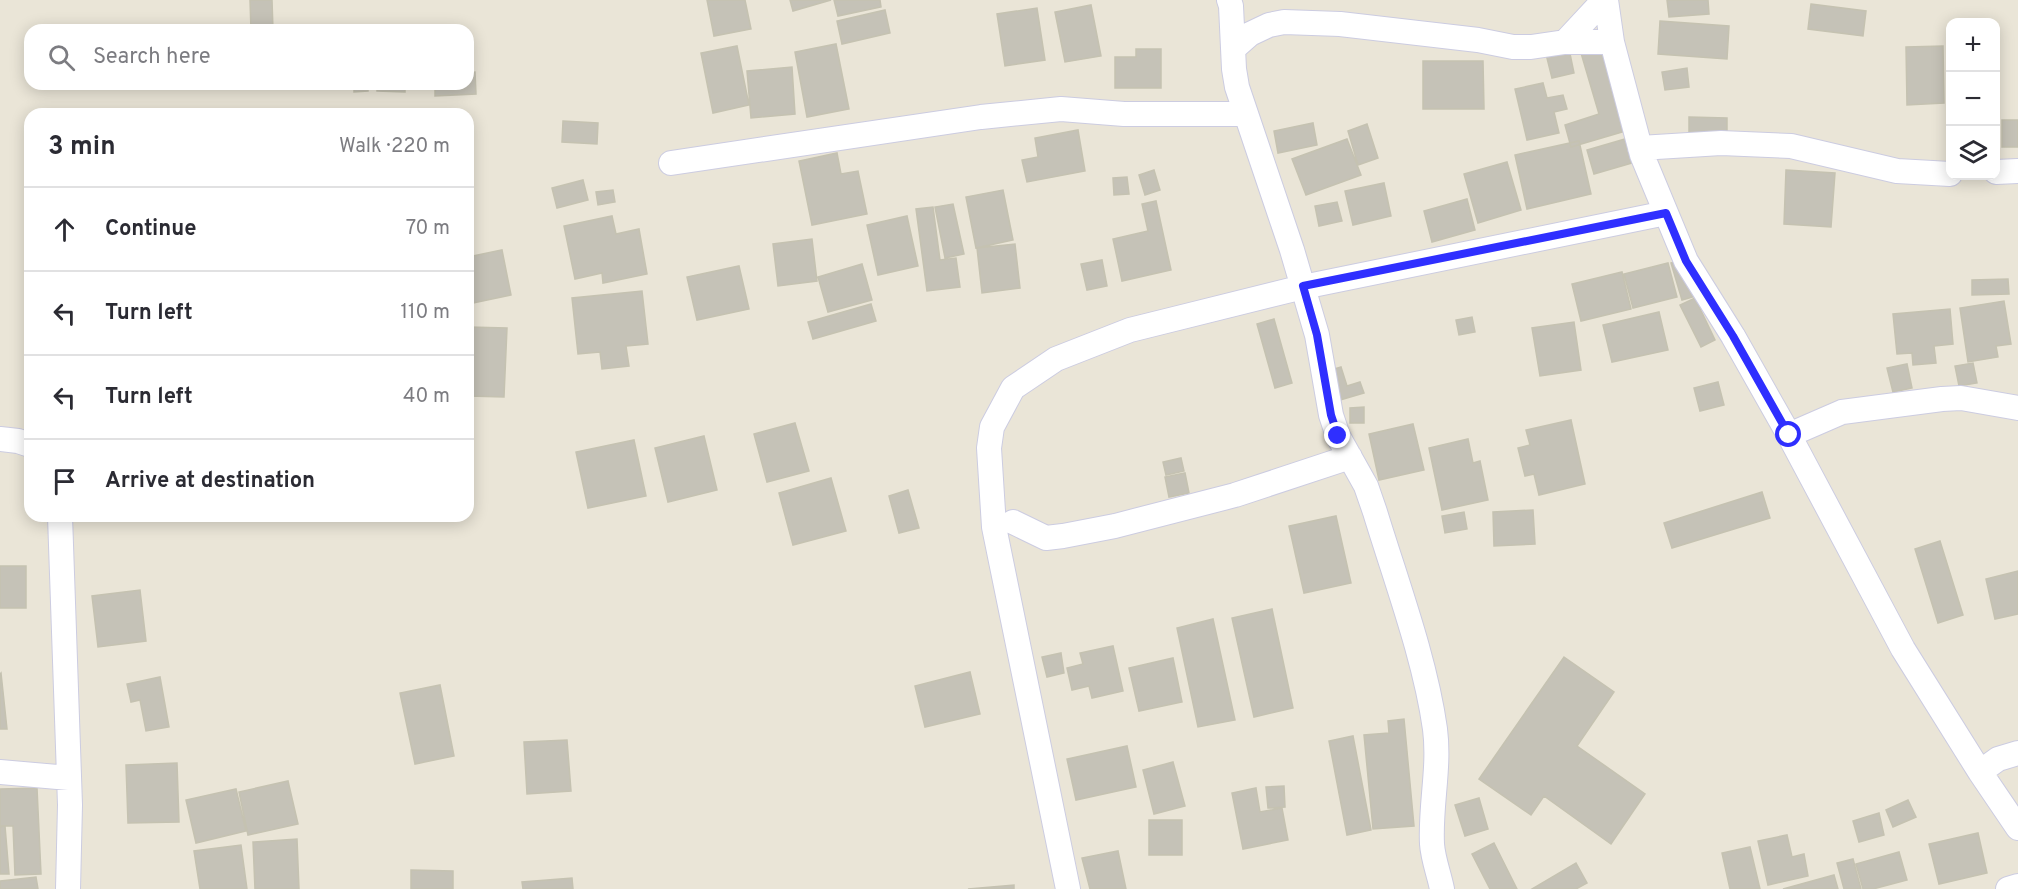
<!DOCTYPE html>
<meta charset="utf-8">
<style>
body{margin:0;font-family:Overpass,sans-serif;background:#f7f7f7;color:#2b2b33}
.controls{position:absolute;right:18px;top:18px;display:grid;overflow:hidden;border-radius:12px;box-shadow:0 3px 15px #0003}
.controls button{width:54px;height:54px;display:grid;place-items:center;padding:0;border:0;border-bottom:2px solid #e1e1e2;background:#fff;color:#2b2b33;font:30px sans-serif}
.stop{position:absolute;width:18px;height:18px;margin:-14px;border:4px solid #2f2fff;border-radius:50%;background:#fff}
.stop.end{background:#2f2fff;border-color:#fff;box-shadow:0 2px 6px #0008}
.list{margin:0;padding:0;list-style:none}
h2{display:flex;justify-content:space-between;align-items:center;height:78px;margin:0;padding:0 24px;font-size:26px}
h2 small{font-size:20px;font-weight:400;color:#7c7c81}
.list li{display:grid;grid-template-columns:39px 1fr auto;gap:18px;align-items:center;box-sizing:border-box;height:84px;padding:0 24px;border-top:2px solid #e1e1e2}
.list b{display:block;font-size:22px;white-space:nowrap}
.list em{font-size:20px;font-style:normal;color:#7c7c81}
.icon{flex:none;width:33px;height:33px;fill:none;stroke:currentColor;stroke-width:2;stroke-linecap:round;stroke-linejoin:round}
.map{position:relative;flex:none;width:2018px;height:889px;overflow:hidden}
.search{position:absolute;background:#fff;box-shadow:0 3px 15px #0003;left:24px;top:24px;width:450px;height:66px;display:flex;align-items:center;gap:15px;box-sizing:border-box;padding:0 21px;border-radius:18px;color:#7c7c81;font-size:22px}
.panel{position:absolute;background:#fff;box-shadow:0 3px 15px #0003;left:24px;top:108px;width:450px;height:414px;border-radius:18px}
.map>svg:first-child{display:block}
</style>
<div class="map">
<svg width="2018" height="889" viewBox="0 0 2018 889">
<rect width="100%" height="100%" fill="#eae5d7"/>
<path fill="#c5c2b7" stroke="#c5c2b1" stroke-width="1.5" d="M 250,0 L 272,0 L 273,30 L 251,30 Z
M 707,0 L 745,0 L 751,29 L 714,36 Z
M 790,0 L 831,0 L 793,11 Z
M 834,0 L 880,0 L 881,7 L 838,16 Z
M 1667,0 L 1708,0 L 1709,14 L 1669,17 Z
M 1811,4 L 1866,11 L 1863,36 L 1808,29 Z
M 1091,5 L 1101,56 L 1065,62 L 1055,12 Z
M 1037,8 L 1045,60 L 1005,66 L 997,14 Z
M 885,10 L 890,33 L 842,44 L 837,21 Z
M 1660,21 L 1729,26 L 1727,59 L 1658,54 Z
M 836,44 L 849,109 L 807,117 L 795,52 Z
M 737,46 L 749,105 L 713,113 L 701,53 Z
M 1604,46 L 1629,130 L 1571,147 L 1565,125 L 1599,114 L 1581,53 Z
M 1943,46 L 1944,103 L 1907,105 L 1906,47 Z
M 1136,49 L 1161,49 L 1161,88 L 1115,88 L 1115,57 L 1136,57 Z
M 1569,49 L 1574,73 L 1552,78 L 1546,54 Z
M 1423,61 L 1483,61 L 1484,109 L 1423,109 Z
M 792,67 L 795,114 L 751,118 L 747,71 Z
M 1687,68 L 1689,87 L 1665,90 L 1662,72 Z
M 475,72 L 476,94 L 435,96 L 435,84 L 468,84 L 468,73 Z
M 1543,83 L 1547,98 L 1563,95 L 1567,109 L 1554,112 L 1559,133 L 1527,140 L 1515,89 Z
M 354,84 L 368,84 L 368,91 L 354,92 Z
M 377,84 L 405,84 L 405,92 L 377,91 Z
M 1689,117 L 1727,118 L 1727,132 L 1689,132 Z
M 2002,120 L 2018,120 L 2018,147 L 2002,147 Z
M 563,121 L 598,123 L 597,144 L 562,142 Z
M 1313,123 L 1317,145 L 1278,153 L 1274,131 Z
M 1367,124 L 1378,158 L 1358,165 L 1348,131 Z
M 1078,130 L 1085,171 L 1027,182 L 1022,160 L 1038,157 L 1035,138 Z
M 1347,139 L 1361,175 L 1306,195 L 1292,159 Z
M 1625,139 L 1632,163 L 1594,174 L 1587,150 Z
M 1579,141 L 1591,194 L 1527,209 L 1515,155 Z
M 837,153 L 841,174 L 858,171 L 867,214 L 812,225 L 799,161 Z
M 1507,162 L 1521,210 L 1478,223 L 1464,174 Z
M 1154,170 L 1160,190 L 1145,195 L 1139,175 Z
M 1786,170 L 1835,173 L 1831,227 L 1784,224 Z
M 1127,177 L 1129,194 L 1114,195 L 1113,178 Z
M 583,180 L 588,200 L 557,208 L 552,188 Z
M 1384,183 L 1391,216 L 1353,225 L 1345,191 Z
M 613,190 L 615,202 L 598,205 L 596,192 Z
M 1003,190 L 1013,240 L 976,248 L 966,197 Z
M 1467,199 L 1475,230 L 1432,242 L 1424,211 Z
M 1156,201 L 1171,270 L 1122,281 L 1113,239 L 1148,231 L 1142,204 Z
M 1337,202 L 1342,221 L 1319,226 L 1315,206 Z
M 953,204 L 964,254 L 945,258 L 935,207 Z
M 933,207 L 940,260 L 956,258 L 960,287 L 927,291 L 916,209 Z
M 612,216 L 616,234 L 639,229 L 647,274 L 603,283 L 602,273 L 575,279 L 564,226 Z
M 907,216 L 918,266 L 878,275 L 867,225 Z
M 812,239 L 817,281 L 778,286 L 773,244 Z
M 1015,244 L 1020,288 L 982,293 L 977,248 Z
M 502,250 L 511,295 L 468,304 L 468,257 Z
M 1685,259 L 1696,296 L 1682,300 L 1671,263 Z
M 1102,260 L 1107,286 L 1087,290 L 1081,264 Z
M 1668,263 L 1677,297 L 1633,308 L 1624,274 Z
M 862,264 L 872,300 L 828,312 L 818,277 Z
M 739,266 L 749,309 L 697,320 L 687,277 Z
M 1622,272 L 1631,309 L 1581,321 L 1572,284 Z
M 2008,279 L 2009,294 L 1972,295 L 1972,280 Z
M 642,291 L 648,344 L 626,346 L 629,366 L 602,369 L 600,352 L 578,354 L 572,298 Z
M 1695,298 L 1715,340 L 1701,347 L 1680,305 Z
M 2004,301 L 2011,344 L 1996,346 L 1998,357 L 1968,362 L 1960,308 Z
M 871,304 L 876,321 L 813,339 L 808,322 Z
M 1950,309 L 1953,344 L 1934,346 L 1936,363 L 1913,365 L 1912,353 L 1897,354 L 1893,314 Z
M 1659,312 L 1668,350 L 1612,362 L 1603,325 Z
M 1472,317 L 1475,332 L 1459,335 L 1456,320 Z
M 1274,319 L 1292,383 L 1275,388 L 1257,324 Z
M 1574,322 L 1581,370 L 1540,376 L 1532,328 Z
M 468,327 L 507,328 L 504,397 L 468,396 Z
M 1973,363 L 1977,383 L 1959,386 L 1955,366 Z
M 1907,364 L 1912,388 L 1893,392 L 1887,368 Z
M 1341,367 L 1347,386 L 1360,382 L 1364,393 L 1340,400 L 1331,370 Z
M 1718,382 L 1724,405 L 1700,411 L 1694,388 Z
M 1364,407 L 1364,423 L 1350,423 L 1350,408 Z
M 1571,420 L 1585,484 L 1539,495 L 1534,474 L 1525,476 L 1518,448 L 1530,445 L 1526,430 Z
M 795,423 L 809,471 L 767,482 L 754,434 Z
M 1413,424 L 1424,470 L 1379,480 L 1369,434 Z
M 704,436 L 717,490 L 668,502 L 655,448 Z
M 1468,439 L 1473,463 L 1480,461 L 1488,500 L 1442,510 L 1429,448 Z
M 634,440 L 646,496 L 588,508 L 576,452 Z
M 1181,458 L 1184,471 L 1166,475 L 1163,462 Z
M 1185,473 L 1189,493 L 1169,497 L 1165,477 Z
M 831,478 L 846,531 L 793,545 L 779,493 Z
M 908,490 L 919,528 L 899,533 L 889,496 Z
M 1762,492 L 1770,518 L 1672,548 L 1664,523 Z
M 1533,510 L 1535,544 L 1494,546 L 1493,512 Z
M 1464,512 L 1467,529 L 1445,533 L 1442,516 Z
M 1336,516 L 1351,583 L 1304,593 L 1289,526 Z
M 1940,541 L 1963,615 L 1938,623 L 1915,549 Z
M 0,566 L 26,566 L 26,608 L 0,608 Z
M 2018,571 L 2018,614 L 1995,619 L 1986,579 Z
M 140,590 L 146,641 L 98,647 L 92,596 Z
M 1272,609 L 1293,708 L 1254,717 L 1232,618 Z
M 1213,619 L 1235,720 L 1198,727 L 1177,628 Z
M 1113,646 L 1123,691 L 1092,698 L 1089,686 L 1072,690 L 1067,668 L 1083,664 L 1080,653 Z
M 1061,653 L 1064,673 L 1047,677 L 1042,657 Z
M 1564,657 L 1614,692 L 1577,746 L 1645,794 L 1611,844 L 1544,796 L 1531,815 L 1479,779 Z
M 1173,658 L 1182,702 L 1139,711 L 1129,668 Z
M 970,672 L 980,714 L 925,727 L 915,686 Z
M 1,673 L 7,729 L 0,729 L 0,674 Z
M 160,677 L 169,727 L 146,731 L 140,700 L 131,702 L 127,684 Z
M 440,685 L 454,756 L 415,764 L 400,693 Z
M 1404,719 L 1414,826 L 1373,829 L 1364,735 L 1389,733 L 1388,721 Z
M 1353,736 L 1371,830 L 1347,835 L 1329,741 Z
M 567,740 L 571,791 L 527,794 L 524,742 Z
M 1127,746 L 1136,787 L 1076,800 L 1067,759 Z
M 1173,762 L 1185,806 L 1154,814 L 1143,770 Z
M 177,763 L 179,822 L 128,823 L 126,765 Z
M 288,781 L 298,824 L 248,835 L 239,792 Z
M 1284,786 L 1285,807 L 1268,808 L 1266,787 Z
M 37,788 L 41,874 L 15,875 L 13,826 L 0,826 L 0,789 Z
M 1256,788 L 1260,812 L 1282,808 L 1288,840 L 1243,849 L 1232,793 Z
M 236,789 L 246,831 L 196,843 L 186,800 Z
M 1479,798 L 1488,829 L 1465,836 L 1455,805 Z
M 1908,800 L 1916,817 L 1893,827 L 1886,810 Z
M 1879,813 L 1884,835 L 1859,842 L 1853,821 Z
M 1149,820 L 1182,820 L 1182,855 L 1149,855 Z
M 5,826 L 9,874 L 0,874 L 0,827 Z
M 1978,833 L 1987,873 L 1939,884 L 1929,844 Z
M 1787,835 L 1792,857 L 1804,854 L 1808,876 L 1768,885 L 1758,841 Z
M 297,839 L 299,889 L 255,889 L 253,842 Z
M 1494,843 L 1517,889 L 1490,889 L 1472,854 Z
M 241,845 L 247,889 L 200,889 L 194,851 Z
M 1750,847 L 1760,889 L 1730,889 L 1722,853 Z
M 1118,851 L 1126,889 L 1090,889 L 1082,858 Z
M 1899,852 L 1907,880 L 1873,889 L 1863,889 L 1856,864 Z
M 1853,859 L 1861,889 L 1844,889 L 1837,863 Z
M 1576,863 L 1587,883 L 1576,889 L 1532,889 Z
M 411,870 L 453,871 L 453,889 L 411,889 Z
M 1834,875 L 1838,889 L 1783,889 Z
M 36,877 L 38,889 L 0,889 L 0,881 Z
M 572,878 L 573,889 L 523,889 L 522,882 Z
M 1014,885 L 1014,889 L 968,889 Z"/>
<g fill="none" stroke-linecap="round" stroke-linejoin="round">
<defs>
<path id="minor" d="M 1229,0 L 1231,6 L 1234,69 L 1237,87 L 1292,250 L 1317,335 L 1331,415 L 1338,436 L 1366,486 L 1375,512 C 1396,581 1425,658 1435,729 C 1440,768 1430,805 1432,844 C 1433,859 1439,874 1442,889
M 1606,0 L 1612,42 L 1642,155 L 1686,261 L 1733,336 L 1789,435 L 1903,649 L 1980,772 L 2018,828
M 1565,42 L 1604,0
M 1233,49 L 1250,34 L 1269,25 L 1284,22 L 1340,24 L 1478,40 L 1513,47 L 1531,47 L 1565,42 L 1612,42
M 1640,148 L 1721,143 L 1791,146 L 1897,171 L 1950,174
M 671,163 L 981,117 L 1061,109 L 1124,114 L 1246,114
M 1996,172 L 2018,171
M 1789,435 L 1842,412 L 1942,399 L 1961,398 L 2018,408
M 0,439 L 18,441 L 30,445
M 60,516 L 70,805 L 68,889
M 1013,522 L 1046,538 L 1063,536 L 1115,526 L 1235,495 L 1350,457
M 0,772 L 69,778
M 1980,772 L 1998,759 L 2018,753
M 1068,889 L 994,527 L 989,448 L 992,427 L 1013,388 L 1056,359 L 1130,330 L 1303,287 L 1666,213
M 2008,889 L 2018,886"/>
</defs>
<use href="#minor" stroke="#cccce1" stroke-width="26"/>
<use href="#minor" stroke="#fff" stroke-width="24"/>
</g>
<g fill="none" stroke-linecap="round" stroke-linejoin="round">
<path stroke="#2f2fff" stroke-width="8" d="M 1338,436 L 1331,415 L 1317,335 L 1303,286 L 1666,213 L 1686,261 L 1733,336 L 1789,435"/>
</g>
</svg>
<div class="controls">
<button>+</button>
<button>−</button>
<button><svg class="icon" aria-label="layers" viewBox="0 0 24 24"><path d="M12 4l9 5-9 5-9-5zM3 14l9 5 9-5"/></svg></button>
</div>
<div class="stop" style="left:1789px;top:435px"></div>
<div class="stop end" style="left:1338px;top:436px"></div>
<div class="search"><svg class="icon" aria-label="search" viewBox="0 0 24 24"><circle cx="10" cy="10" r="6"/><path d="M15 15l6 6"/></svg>Search here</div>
<section class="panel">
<h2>3 min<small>Walk · 220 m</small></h2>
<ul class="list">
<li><svg class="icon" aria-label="ahead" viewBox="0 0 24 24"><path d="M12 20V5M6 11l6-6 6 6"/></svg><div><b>Continue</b></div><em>70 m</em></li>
<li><svg class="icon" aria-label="left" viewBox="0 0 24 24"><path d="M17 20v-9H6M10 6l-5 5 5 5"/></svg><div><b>Turn left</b></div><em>110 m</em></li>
<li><svg class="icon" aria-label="left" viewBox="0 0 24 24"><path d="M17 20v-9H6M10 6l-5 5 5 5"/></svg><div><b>Turn left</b></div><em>40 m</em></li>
<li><svg class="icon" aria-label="arrive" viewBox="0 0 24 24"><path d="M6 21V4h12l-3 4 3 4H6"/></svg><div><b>Arrive at destination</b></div></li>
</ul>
</section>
</div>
